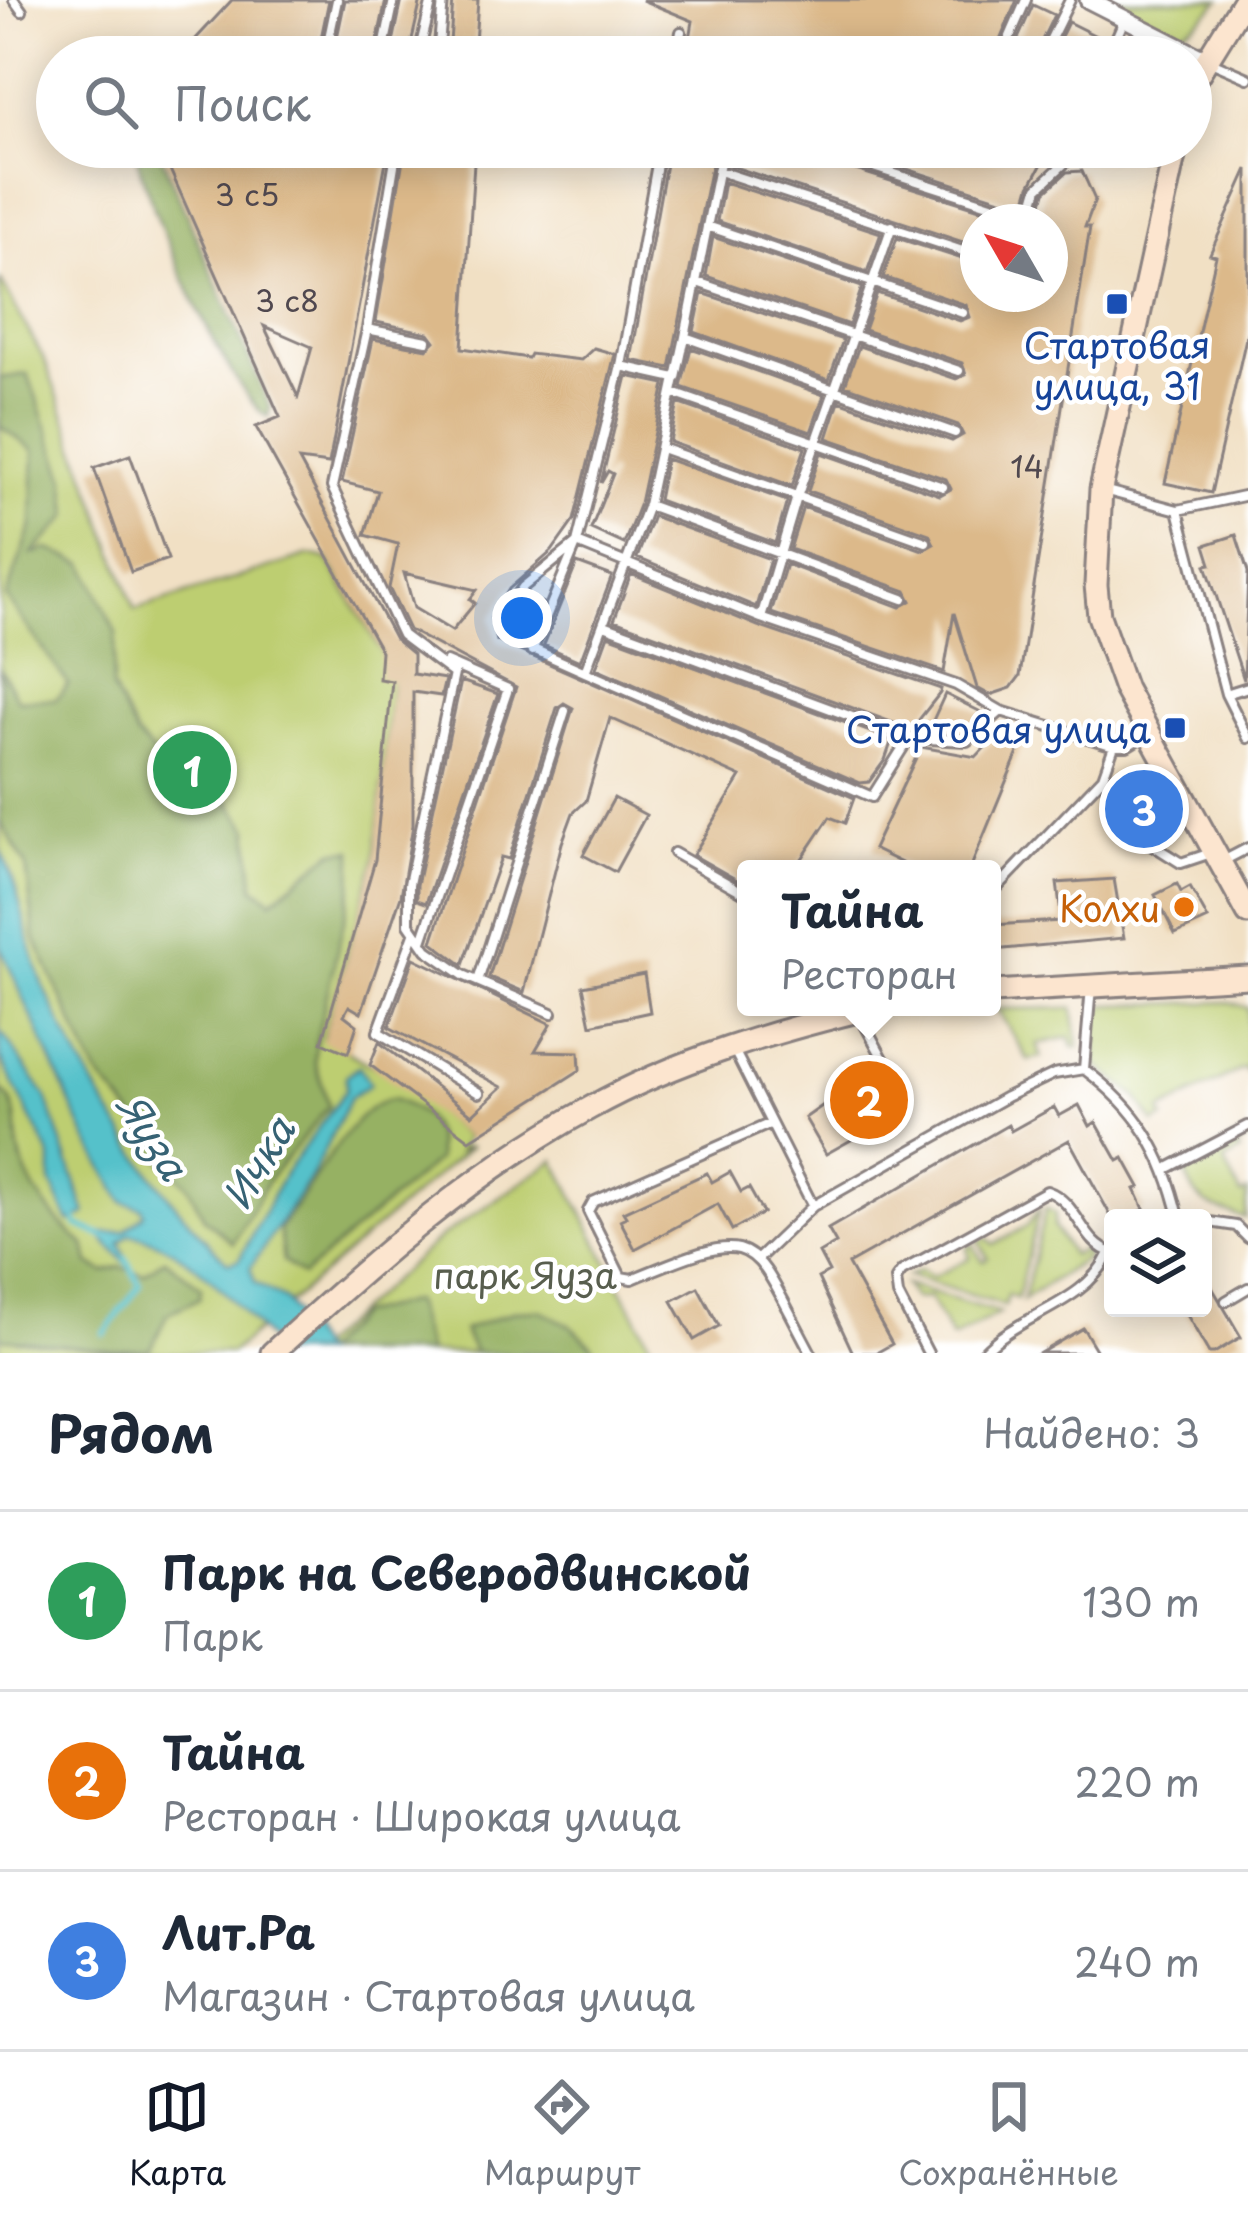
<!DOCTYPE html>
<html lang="ru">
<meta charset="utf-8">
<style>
body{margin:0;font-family:"Playpen Sans",sans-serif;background:#f6f6f7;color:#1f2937}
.controls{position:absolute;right:36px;bottom:36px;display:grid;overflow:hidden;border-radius:12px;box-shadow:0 6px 30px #0003}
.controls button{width:108px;height:108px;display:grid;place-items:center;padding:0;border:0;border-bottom:3px solid #e0e1e3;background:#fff;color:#1f2937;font:60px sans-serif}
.compass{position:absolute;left:960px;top:204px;width:108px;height:108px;border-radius:50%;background:#fff;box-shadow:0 6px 30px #0003;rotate:309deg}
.you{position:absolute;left:522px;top:618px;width:42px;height:42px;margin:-30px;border:9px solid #fff;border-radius:50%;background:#1a73e8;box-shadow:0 0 0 18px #1a73e833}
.badge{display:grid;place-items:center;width:78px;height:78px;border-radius:50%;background:#111827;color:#fff;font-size:39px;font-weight:700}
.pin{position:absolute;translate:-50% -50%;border:6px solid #fff;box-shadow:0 3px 12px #0006}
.popup{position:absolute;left:737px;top:860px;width:264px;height:156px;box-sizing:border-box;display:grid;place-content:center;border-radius:12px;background:#fff;filter:drop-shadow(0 3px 9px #0005);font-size:39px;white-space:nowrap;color:#747a83}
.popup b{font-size:45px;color:#1f2937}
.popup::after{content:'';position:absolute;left:50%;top:100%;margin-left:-24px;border:24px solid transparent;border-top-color:#fff}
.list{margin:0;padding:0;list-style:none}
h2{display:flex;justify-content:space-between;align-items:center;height:156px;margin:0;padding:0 48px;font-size:51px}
h2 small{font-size:39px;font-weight:400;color:#747a83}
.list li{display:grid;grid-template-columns:78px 1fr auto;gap:36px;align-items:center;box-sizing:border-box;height:180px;padding:0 48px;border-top:3px solid #e0e1e3}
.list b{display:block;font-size:45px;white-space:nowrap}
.list p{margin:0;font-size:39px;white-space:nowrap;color:#747a83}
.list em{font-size:39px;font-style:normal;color:#747a83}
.icon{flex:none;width:66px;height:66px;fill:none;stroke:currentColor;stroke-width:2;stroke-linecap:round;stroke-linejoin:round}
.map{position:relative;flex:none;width:1248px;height:1353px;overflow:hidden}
.search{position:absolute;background:#fff;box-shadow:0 6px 30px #0003;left:36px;right:36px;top:36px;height:132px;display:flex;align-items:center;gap:30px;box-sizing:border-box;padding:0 42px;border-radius:66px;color:#747a83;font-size:45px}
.sheet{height:696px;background:#fff}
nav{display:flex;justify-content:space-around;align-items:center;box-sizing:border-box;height:168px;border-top:3px solid #e0e1e3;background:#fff;font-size:33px;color:#747a83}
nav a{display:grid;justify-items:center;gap:6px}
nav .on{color:#111827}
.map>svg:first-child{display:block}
</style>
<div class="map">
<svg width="1248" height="1353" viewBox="0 0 1248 1353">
<rect width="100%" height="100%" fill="#fff"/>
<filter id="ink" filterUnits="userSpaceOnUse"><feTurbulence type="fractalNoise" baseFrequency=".00833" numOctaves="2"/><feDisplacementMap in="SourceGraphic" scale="24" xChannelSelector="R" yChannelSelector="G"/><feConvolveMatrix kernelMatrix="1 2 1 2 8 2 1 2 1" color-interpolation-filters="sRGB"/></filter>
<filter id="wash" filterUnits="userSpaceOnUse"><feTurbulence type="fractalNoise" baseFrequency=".004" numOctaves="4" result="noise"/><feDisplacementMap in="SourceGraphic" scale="48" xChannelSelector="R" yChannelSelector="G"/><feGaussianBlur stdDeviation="2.7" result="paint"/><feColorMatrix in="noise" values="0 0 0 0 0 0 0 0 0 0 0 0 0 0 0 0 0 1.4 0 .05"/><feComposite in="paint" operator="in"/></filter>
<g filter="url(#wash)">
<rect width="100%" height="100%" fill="#f1e0c4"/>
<path fill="#bdce71" stroke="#707856" stroke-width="3" d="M 1106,0 L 1220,0 C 1173,52 1161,31 1106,0 Z
M 0,279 L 45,361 L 135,610 L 310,555 L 327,559 L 381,651 L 392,681 L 375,860 L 323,1038 L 397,1080 L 466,1137 L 459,1151 L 471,1146 L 231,1353 L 0,1353 Z
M 1230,1002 L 1248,1008 L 1248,1073 L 1244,1068 L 1161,1111 L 1164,1118 L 1154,1123 L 1137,1097 L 1096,1065 L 1097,1015 L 1105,1005 Z
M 1073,1008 L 1079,1047 L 1073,1047 L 1070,1037 L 1038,1044 L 1041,1057 L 1028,1060 L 997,1009 Z
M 1247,1132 L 1248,1139 L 1237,1146 L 1240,1152 L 1224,1161 L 1241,1195 L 1248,1192 L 1245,1218 C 1214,1209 1194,1205 1185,1172 L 1192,1162 Z
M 555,1160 L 655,1353 L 311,1353 L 441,1237 Z
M 1040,1207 L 1017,1299 L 1008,1295 L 1005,1306 L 908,1276 L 920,1270 L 932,1277 L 970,1258 L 967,1249 L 972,1243 L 983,1261 L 988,1258 L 978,1240 L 987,1238 L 993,1245 L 1027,1226 Z
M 1046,1208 L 1055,1213 L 1054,1227 L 1072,1255 L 1085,1249 L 1087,1258 L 1023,1300 Z
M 905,1285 L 1000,1313 L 952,1339 L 929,1298 L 914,1299 Z"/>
<path fill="#96b163" stroke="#5c6a4f" stroke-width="3" d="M 136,147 L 157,147 L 260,383 L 270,408 L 268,417 C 233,401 137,187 136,147 Z
M 28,374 L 65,477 L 69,516 L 33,553 L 49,549 L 85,565 L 116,633 L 112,688 L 137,737 L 164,763 L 200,775 L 228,800 L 249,829 L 254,887 L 272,900 L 334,851 L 353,850 L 352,887 L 316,1042 L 315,1062 L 329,1106 L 269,1179 L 233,1243 L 204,1218 L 187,1184 L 148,1148 L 132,1114 L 96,1073 L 35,939 L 26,865 L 0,822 L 0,668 L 18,700 L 56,699 L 68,684 L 6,597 L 32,526 L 34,450 L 0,426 L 0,378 Z
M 0,1089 C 23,1107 14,1127 19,1151 C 27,1187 57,1224 85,1245 L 89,1264 L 104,1272 L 121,1267 L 144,1274 L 165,1259 L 201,1288 L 200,1298 L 167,1314 L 151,1349 L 115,1351 L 0,1338 Z
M 393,1099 C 426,1111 439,1125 437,1160 L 302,1276 L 283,1261 L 279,1229 C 306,1197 355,1100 393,1099 Z
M 413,1301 L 428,1353 L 321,1353 L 358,1315 Z
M 540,1310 L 573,1327 L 599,1353 L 475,1353 L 463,1330 L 515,1311 Z"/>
<path fill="#54c1ca" stroke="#3b7282" stroke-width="3" d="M 0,850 C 23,892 25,944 45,989 C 89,1089 151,1186 228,1263 L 239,1260 L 283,1176 L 346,1090 L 346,1076 L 359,1066 L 370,1084 L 350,1098 L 312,1175 L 250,1268 L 255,1283 L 285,1300 L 321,1353 L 280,1353 C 240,1309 192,1246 130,1234 L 120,1243 L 130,1267 L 102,1238 L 100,1234 L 125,1231 L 144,1214 L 142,1208 L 123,1202 L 87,1139 L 0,946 Z
M 0,1030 L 46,1097 L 86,1214 L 69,1222 L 51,1182 L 51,1157 L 0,1057 Z"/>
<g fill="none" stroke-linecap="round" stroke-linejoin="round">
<path stroke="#54c1ca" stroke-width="6" d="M 74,1215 L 77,1225 L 105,1237
M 104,1334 L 140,1285 L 126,1258"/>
</g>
<g id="blocks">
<path fill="#dcb98a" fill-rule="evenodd" d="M 232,0 L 329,0 L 317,57 L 179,57 Z
M 345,0 L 386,0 L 374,57 L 333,57 Z
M 402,0 L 421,0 L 408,57 L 390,57 Z
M 453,0 L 478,0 L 474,57 L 449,57 Z
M 642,0 L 1017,0 L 993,57 L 687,57 L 693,21 Z
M 1033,5 L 1054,15 L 1034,57 L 1010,57 Z
M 1068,22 L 1106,41 L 1100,57 L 1051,57 Z
M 160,147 L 317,147 L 341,154 L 342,147 L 386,161 L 329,464 L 299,460 L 395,639 L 413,654 L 413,674 L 445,679 L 441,696 L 413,692 L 413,825 L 401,896 L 361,1013 L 349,1006 L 344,1015 L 357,1025 L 348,1053 L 322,1042 L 375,860 L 392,681 L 379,679 L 381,651 L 256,427 L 280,417 ZM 264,326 L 312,347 L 298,397 Z
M 405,147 L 475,147 L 462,348 L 528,358 L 530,354 L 581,360 L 594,348 L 615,354 L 574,520 L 552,551 L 509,589 L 491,618 L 497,641 L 854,798 L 845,823 L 830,817 L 795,869 L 746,869 L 746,885 L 693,855 L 741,777 L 610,718 L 586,801 L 573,813 L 562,843 L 524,992 L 489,977 L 573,708 L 564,703 L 557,708 L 509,859 L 501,857 L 463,965 L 432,942 L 516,687 L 409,630 L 389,588 L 398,544 L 365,535 L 378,491 L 342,482 L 373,339 L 427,349 L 435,341 L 429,333 L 376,322 ZM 404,573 L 477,590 L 470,599 L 475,603 L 452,631 L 414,608 Z
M 669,147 L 715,147 L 670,368 L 631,360 Z
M 731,147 L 803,147 L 808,155 L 1002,216 L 1009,209 L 1004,200 L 838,147 L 1051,147 L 1030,186 L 1020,222 L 978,222 L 978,247 L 728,165 Z
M 1248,169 L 1248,329 L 1211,493 L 1165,483 L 1216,256 L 1210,254 Z
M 1082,171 L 1095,200 L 1085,227 L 1090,227 L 1020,676 L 1011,688 L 990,695 L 977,688 L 954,613 L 944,672 L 771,613 L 786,564 L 900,607 L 911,601 L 906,591 L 790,549 L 803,507 L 923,550 L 934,544 L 929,534 L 808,491 L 821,453 L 940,495 L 951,489 L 946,479 L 827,438 L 839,401 L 952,441 L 963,435 L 958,425 L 845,385 L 859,346 L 956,379 L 966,375 L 962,363 L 864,330 L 877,293 L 960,321 L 970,317 L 966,305 L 883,277 L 897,238 L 978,264 L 978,294 L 1050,294 L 1050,222 L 1037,222 L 1045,192 L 1067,172 Z
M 724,182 L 881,233 L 867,272 L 717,221 Z
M 713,237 L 862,287 L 849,325 L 706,276 Z
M 702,293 L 843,340 L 829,380 L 694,332 Z
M 691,348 L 824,395 L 811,432 L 681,387 Z
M 627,376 L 665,384 L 640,503 L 624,544 L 591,529 L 613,474 L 608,471 L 601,483 Z
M 678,403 L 805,448 L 792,486 L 670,442 Z
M 130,455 L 168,559 L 131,572 L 94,468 Z
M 666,459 L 787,501 L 775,543 L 658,500 Z
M 653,516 L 770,559 L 756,607 L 637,558 Z
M 1236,535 L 1248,572 L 1244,680 L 1206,565 L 1211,564 L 1205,545 Z
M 577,563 L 612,576 L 580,661 L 544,645 Z
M 631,574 L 758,626 L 941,689 L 940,693 L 914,726 L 899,725 L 614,620 Z
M 526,596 L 543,603 L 529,638 L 511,630 L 508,622 Z
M 608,635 L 892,740 L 885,760 L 869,782 L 860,783 L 596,668 Z
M 461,681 L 498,694 L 426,903 L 417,900 L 417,885 Z
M 945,694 L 985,714 L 969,728 L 930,727 Z
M 1000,732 L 1024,738 L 970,869 L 914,869 L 873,849 L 921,747 L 976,757 Z
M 614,798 L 646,815 L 615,872 L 583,855 Z
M 1114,879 L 1124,938 L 992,950 L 992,925 L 1062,921 L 1057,883 Z
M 1177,884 L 1181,892 L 1190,887 L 1208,919 L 1175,934 L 1155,895 Z
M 414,958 L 551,1024 L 535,1051 L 579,1052 L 580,1070 L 470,1140 L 370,1065 L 379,1042 L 472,1115 L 502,1087 L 389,1027 Z
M 644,974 L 650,1012 L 591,1025 L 583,986 Z
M 871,1081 L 875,1088 L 888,1083 L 899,1104 L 888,1111 L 892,1117 L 826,1154 L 805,1118 L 842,1092 L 844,1096 Z
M 1079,1105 L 1090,1126 L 1096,1122 L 1118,1161 L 1124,1158 L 1140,1187 L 1135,1189 L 1144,1209 L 1127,1218 L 1112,1218 L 1069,1140 L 848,1264 L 892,1344 L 876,1353 L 853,1353 L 818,1278 L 829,1272 L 819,1253 L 836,1243 L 828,1229 L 1008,1125 L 1011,1131 L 1054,1107 L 1059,1116 Z
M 730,1172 L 741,1192 L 749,1188 L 763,1213 L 732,1230 L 718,1204 L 635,1249 L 620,1220 L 626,1217 L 623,1212 L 707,1173 L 712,1182 Z
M 1203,1272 L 1241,1337 L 1214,1353 L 1209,1353 L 1183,1308 L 1203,1308 Z
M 698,1287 L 719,1326 L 694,1340 L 672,1301 Z
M 1083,1328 L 1098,1353 L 1040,1353 Z"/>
</g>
</g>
<g filter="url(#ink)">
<use href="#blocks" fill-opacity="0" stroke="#8a8180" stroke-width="3"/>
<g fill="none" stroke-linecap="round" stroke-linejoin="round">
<defs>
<path id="lane" d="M 14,0 L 22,11
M 325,57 L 337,0
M 382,57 L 394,0
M 418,57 L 432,0
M 438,57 L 443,0
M 676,57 L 681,32
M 1001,57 L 1026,0
M 1042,57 L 1070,0
M 1108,57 L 1124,20
M 1211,62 L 1248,78
M 384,147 L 396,150
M 397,147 L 367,329 L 332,487 L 402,635 L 454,674 L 409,884 L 409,924 L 427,950 L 463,975 L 552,1013
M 660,147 L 621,366 L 577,543 L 761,618 L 956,685 L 1001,711 L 1114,746 L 1127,746 L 1147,734
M 811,147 L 1001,208
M 719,171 L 978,256
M 1028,222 L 1038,188 L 1069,159 L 1073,147
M 707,226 L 963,313
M 697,282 L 959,371
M 367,329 L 427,341
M 685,337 L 723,147
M 621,366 L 675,378 L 648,505 L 585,672 L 872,797 L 909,738
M 676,378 L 685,337 L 955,433
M 673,393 L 943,487
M 661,448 L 926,542
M 1107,491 L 1178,510 L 1226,694 L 1248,687
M 648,505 L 903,599
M 1178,510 L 1248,495
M 577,543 L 523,587 L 499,620 L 504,636 L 585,672
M 761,618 L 797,497 L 892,226
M 604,625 L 909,738 L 967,741 L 1001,711
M 532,651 L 575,547
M 1226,694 L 1248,738
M 1103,777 L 1138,836 L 1181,863 L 1214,852
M 674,853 L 746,894
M 1223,861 L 1248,848
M 992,893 L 1103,777 L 1114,746
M 414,934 L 378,1032 L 479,1093
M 422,941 L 508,689 L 446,662
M 478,981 L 565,711
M 859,1014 L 893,1077
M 735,1052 L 813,1206
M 1084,1069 L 1091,987
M 769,1124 L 593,1202 L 588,1211 L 621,1277 L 632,1279 C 762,1225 748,1236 811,1353
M 1168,1168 L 1248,1126
M 1203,1221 L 1236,1226 L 1248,1238
M 760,1257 L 813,1206 L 1006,1097 L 1054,1074 L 1084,1069 C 1138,1109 1164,1152 1179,1217
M 1226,1301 L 1248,1288
M 928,1353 L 898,1295 L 896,1279 L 902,1271 L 1047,1191 C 1079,1202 1082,1245 1113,1253
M 983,1353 C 1018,1314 1085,1305 1108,1255"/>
<path id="street" d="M 1088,0 L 1204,59"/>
<path id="secondary" d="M 1191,86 L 1244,0
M 1176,147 L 1101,489 L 1096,585 L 1099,616 L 1125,689 L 1248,913
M 992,992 L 1248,977
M 272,1353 C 371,1263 472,1172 590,1108 C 676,1060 778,1030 874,1007"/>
</defs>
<use href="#lane" stroke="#8a8180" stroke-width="14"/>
<use href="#street" stroke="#8a8180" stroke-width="21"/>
<use href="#secondary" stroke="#8a8180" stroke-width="27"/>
<use href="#lane" stroke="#fff" stroke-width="8"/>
<use href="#street" stroke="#fff" stroke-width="15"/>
<use href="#secondary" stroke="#fce5cf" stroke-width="21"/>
</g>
</g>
<g fill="#1a4fb4" stroke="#fff" stroke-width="4.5">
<rect x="1105" y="292" width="24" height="24" rx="6"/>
<rect x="1163" y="716" width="24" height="24" rx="6"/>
</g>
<circle fill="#e8710a" stroke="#fff" stroke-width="4.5" cx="1184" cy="907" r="12"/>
<g text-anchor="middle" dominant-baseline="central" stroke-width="9" stroke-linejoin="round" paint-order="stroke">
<g font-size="30" fill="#50484f">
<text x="247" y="193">3 с5</text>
<text x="287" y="299">3 с8</text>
<text x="1027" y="465">14</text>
</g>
<g font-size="36" fill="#164399" stroke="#fff">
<text x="1117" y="344">Стартовая<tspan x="1117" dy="41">улица, 31</tspan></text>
<text x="1151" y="728" text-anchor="end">Стартовая улица</text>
</g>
<g font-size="36" fill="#c56008" stroke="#fff" text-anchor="end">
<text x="1160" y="907">Колхи</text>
</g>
<g font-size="36" fill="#585e4e" stroke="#fff">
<text x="525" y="1274">парк Яуза</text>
</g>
<g font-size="39" font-style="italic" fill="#366274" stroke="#fff">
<text transform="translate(154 1135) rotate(57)">Яуза</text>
<text transform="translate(257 1162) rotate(-59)">Ичка</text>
</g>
</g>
</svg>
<div class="controls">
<button><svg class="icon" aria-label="layers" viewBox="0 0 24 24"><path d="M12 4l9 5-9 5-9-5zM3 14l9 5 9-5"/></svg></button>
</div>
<svg class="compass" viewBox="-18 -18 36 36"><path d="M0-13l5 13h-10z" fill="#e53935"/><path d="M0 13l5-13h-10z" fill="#747a83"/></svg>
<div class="you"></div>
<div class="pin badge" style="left:192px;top:770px;background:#2e9e5b">1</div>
<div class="pin badge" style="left:869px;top:1100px;background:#e8710a">2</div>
<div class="popup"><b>Тайна</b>Ресторан</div>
<div class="pin badge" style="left:1144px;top:809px;background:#3f7fe0">3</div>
<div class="search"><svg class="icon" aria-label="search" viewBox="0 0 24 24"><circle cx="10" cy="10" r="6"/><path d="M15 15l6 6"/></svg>Поиск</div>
</div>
<section class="sheet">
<h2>Рядом<small>Найдено: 3</small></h2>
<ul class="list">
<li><span class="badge" style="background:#2e9e5b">1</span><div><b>Парк на Северодвинской</b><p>Парк</p></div><em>130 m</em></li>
<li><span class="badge" style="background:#e8710a">2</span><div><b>Тайна</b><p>Ресторан · Широкая улица</p></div><em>220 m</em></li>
<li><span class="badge" style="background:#3f7fe0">3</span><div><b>Лит.Ра</b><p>Магазин · Стартовая улица</p></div><em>240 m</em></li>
</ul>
</section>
<nav>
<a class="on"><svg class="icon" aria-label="map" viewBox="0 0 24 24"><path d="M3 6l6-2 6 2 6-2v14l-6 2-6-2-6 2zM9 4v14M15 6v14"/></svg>Карта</a>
<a><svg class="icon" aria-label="directions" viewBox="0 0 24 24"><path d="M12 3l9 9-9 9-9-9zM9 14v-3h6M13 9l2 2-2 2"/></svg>Маршрут</a>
<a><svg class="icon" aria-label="saved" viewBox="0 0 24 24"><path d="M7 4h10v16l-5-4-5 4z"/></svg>Сохранённые</a>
</nav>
